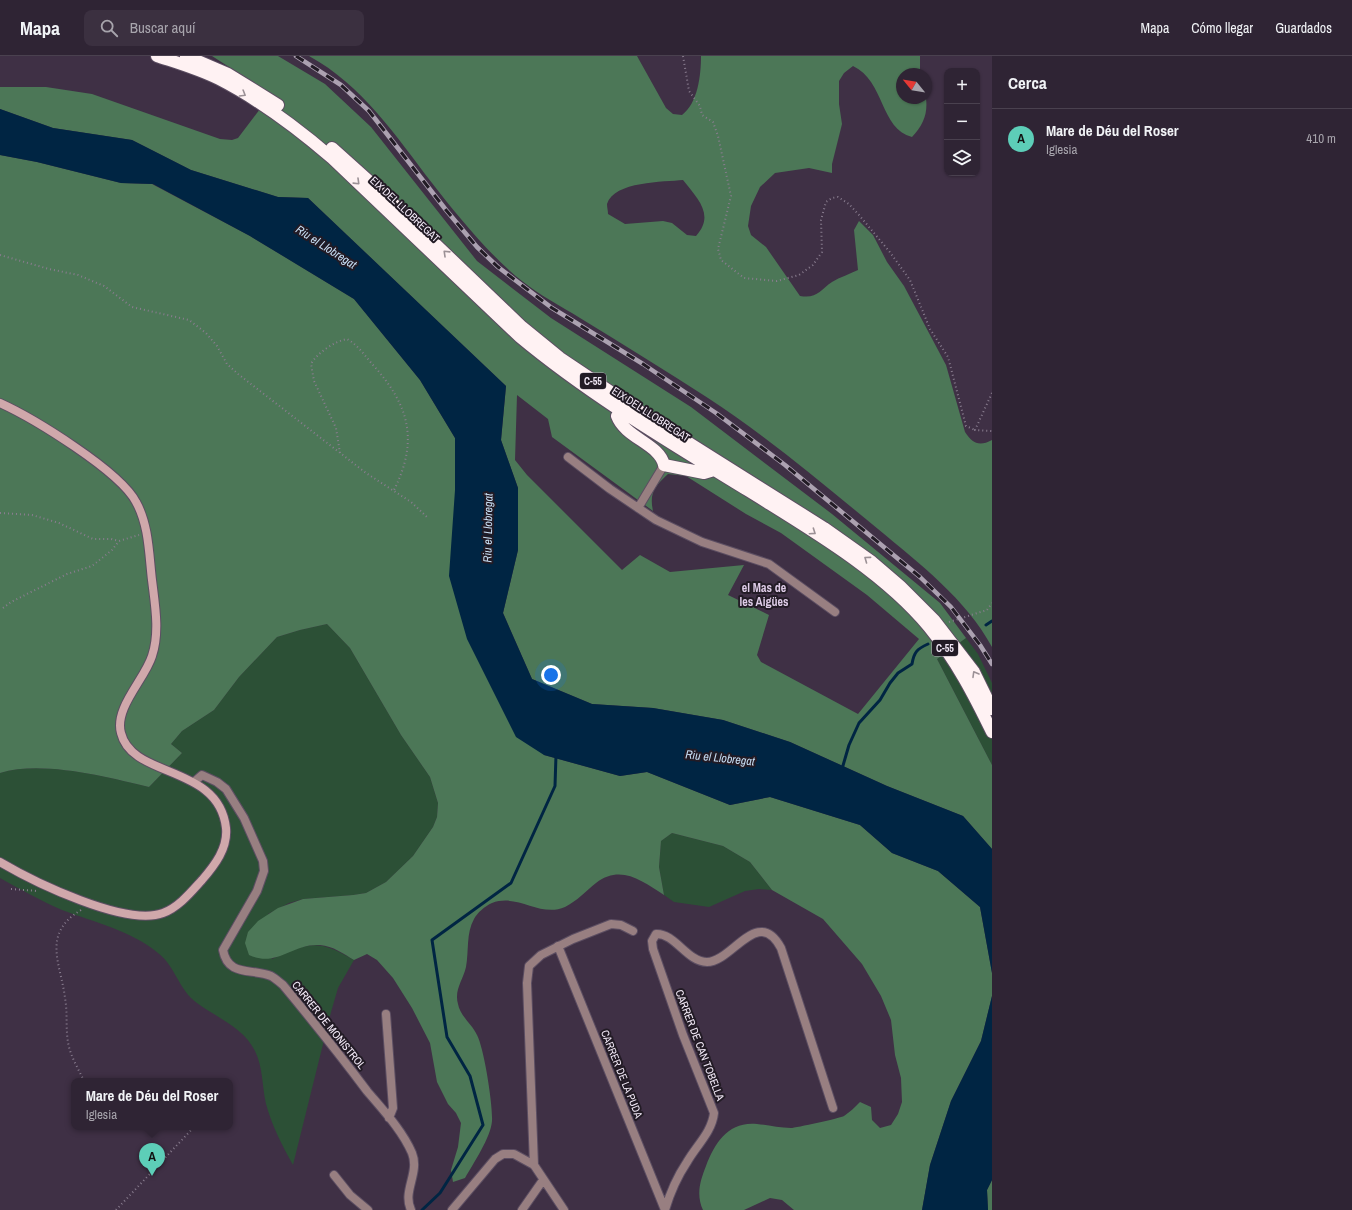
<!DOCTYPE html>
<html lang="es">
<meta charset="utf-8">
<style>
body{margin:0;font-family:"Archivo Narrow",sans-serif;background:#3b3040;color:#f1f3f6}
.controls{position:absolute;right:12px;top:12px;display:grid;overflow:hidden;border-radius:8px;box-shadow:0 1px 3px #0004}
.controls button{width:36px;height:36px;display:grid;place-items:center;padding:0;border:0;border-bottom:1px solid #4a414f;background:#2f2434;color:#f1f3f6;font:20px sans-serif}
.compass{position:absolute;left:896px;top:12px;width:36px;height:36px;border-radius:50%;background:#2f2434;box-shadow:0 1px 3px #0004;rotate:300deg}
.you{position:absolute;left:551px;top:619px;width:14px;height:14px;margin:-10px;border:3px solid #fff;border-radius:50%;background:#1a73e8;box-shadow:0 0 0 6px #1a73e833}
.badge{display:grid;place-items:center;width:26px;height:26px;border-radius:50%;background:#5dceb8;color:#111;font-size:13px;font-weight:700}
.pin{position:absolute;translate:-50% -33px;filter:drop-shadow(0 1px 2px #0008)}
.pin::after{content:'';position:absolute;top:21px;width:14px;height:12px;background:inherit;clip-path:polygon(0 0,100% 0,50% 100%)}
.popup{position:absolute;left:71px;top:1022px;width:162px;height:52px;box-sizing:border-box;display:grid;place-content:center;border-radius:8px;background:#2f2434;filter:drop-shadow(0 1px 3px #0005);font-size:13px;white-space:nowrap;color:#a7a4ac}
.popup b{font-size:15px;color:#f1f3f6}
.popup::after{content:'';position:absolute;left:50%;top:100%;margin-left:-8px;border:8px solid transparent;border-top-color:#2f2434}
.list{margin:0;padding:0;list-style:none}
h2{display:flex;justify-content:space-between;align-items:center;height:52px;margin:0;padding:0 16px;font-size:17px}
h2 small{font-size:13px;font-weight:400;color:#a7a4ac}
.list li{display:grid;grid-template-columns:26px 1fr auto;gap:12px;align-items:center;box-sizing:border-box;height:60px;padding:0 16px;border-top:1px solid #4a414f}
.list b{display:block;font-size:15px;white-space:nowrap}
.list p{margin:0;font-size:13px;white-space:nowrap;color:#a7a4ac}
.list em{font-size:13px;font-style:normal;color:#a7a4ac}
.icon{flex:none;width:22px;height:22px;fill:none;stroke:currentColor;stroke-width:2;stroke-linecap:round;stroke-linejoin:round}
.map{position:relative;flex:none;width:992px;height:1154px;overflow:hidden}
header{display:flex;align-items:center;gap:24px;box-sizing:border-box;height:56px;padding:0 20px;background:#2f2434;border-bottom:1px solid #4a414f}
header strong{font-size:19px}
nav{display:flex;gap:22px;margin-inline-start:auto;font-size:14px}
.search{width:280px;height:36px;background:#3b3040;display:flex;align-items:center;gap:10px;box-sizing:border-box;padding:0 14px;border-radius:8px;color:#a7a4ac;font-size:15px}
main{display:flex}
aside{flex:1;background:#2f2434}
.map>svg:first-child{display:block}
</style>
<header>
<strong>Mapa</strong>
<div class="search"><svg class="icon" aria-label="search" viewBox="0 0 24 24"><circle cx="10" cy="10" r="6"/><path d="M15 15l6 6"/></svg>Buscar aquí</div>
<nav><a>Mapa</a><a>Cómo llegar</a><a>Guardados</a></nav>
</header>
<main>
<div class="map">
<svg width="992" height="1154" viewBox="0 0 992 1154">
<rect width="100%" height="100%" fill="#3f3045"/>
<path fill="#2c5036" d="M 327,568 L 350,592 L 401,679 L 430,721 L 438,747 L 437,761 L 433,771 L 413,800 L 386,826 L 366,837 L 353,839 L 303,843 L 289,847 L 268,858 L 272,903 C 310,886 318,883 354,904 L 338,932 L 331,956 L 293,1109 C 282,1089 272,1070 266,1048 C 262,1030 263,1011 255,995 C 243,971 217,962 197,947 C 178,933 176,911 158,897 C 130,874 96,867 62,854 C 41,845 20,833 0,822 L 0,717 C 42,704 107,721 149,731 L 182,697 L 171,688 L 182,675 L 214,654 L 239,621 L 277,581 L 300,574 Z
M 966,582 L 978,598 L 992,627 L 992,709 L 937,603 Z
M 672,777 L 723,790 L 750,806 L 772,834 L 759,833 L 745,835 L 709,851 L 674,846 L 664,839 L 659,811 L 661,785 Z"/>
<path fill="#4c7757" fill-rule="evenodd" d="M 212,0 L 278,0 L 325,28 L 371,71 L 477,205 L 551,262 L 691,351 L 832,458 L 940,547 L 966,582 L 937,603 L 992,709 L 992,793 L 963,760 L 887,730 L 790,686 L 723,664 L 653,652 L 592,648 L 532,623 L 503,557 L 518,494 L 518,432 L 501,384 L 506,330 L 308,142 L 278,141 L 191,114 L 132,84 L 53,72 L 0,53 L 0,31 L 46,31 L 92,38 L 220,83 L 232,84 L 238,82 L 260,53 L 259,31 L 254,27 ZM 517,339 L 548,363 L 552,381 L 653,455 C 649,437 655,430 668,418 L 686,420 L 746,458 L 781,477 L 867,539 L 919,583 L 858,658 L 761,606 L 757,599 L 769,559 L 728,539 L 744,509 L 670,516 L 640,499 L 622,514 L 527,419 L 515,404 Z
M 309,0 L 637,0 L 666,52 L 673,58 L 682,59 C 698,47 701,19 701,0 L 920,0 L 920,18 L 902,18 L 902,42 L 926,42 C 928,58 923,69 912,81 C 880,73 885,25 853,10 L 844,17 L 839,25 L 839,48 L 842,68 L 832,108 L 832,117 L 809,112 L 775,117 L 760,131 L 751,150 L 748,170 L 751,179 L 766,191 L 800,240 C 817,243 820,234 832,226 C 840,221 850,218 858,214 L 854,174 L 859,165 L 873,179 L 887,206 L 904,230 L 946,309 L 965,376 C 972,387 979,391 992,384 L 992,591 C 966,543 920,508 878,473 C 823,428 768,381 708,342 C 666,315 623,288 580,262 C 561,250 539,239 522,225 C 491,201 456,158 432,127 C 396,80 362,29 309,0 ZM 683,124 C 698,143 715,159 696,180 L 687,179 L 672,167 L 663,165 L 625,168 L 608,158 C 608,155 607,151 607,148 C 614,125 664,126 683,124 Z
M 0,99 L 37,106 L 121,127 L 152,128 L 250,180 L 354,243 L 420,324 L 455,382 L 455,434 L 544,699 L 620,720 L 647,716 L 730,749 L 770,741 L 860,769 L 892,797 L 938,815 L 980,851 L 992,917 L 992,940 L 981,985 L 951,1045 L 930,1109 L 922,1154 L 794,1154 L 782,1144 L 770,1142 L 744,1154 L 703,1154 C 696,1139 700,1125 706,1110 C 715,1086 729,1065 757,1068 C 768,1069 779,1072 791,1072 C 795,1072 841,1062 844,1060 C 850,1056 855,1051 860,1046 L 871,1051 L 872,1064 L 880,1072 L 891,1069 L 898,1058 L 902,1046 L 901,1022 L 895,999 L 891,964 L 881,940 L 862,908 L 823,863 L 772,834 L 750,806 L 723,790 L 672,777 L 661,785 L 659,811 L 664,839 C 642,825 621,808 596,827 C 586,835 577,845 565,851 C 540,862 518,837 492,847 C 485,850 477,857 474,863 C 466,877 469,895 466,911 C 463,924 454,934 458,948 C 460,960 472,968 477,979 C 484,992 493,1049 492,1065 C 491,1081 473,1108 465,1122 L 453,1126 L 451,1114 L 458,1091 L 461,1067 L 456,1057 L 448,1048 L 437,1026 L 430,987 L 412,952 L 393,922 L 377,904 L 367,898 L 354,904 C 344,898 333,890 320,889 C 292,887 277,912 249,899 L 245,887 L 248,876 L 258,865 L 278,852 L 303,843 L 353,839 L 366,837 L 386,826 L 413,800 L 433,771 L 437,761 L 438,747 L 430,721 L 401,679 L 350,592 L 327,568 L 300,574 L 277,581 L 239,621 L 214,654 L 182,675 L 171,688 L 182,697 L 149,731 C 107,721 42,704 0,717 Z
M 992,1124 L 992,1154 L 988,1154 L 987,1134 Z"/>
<path fill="#002543" d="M 0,53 L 53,72 L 132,84 L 191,114 L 278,141 L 308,142 L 506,330 L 501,384 L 518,432 L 518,494 L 503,557 L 532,623 L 592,648 L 653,652 L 723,664 L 790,686 L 887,730 L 963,760 L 992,793 L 992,917 L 980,851 L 938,815 L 892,797 L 860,769 L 770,741 L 730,749 L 647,716 L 620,720 L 544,699 L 516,681 L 467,583 L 449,520 L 455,434 L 455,382 L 420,324 L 354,243 L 250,180 L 153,128 L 121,127 L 37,106 L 0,99 Z
M 992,940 L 992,1124 L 987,1134 L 988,1154 L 922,1154 L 930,1109 L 951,1045 L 981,985 Z"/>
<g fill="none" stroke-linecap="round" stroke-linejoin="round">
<path stroke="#002543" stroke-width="3" d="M 986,569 L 992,565
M 842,713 L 849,689 L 859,667 L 880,644 L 890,627 L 898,617 L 912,608 C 914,596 917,593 928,588
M 422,1154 L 440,1137 L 483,1069 L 470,1020 L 447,981 L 432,884 L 511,827 L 555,730 L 556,699"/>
<defs>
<path id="street" d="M 568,401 L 610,433 L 656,464 L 702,486 L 769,508 L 835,556
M 638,452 L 664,409
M 194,726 L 202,719 L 217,726 L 226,733 L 244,762 L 263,805 L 264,815 L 257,835 L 223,894 C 228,921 251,912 271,920 C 275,922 279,926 283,929 C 312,964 340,999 367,1035 C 383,1054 402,1074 412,1097 C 420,1117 402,1135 411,1154
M 558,890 L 665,1154
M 386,958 L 393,1052 L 389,1062
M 534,1109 L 527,927 L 529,910 L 541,899 L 573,883 L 611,868 L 621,869 L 633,875
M 334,1119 L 350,1139 L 368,1154
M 452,1154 L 495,1103 L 503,1098 L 514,1098 L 534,1109 L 564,1154
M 522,1154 L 543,1124
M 665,1154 C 670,1137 677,1121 687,1106 C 696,1090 712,1076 714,1057 L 683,979 L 653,893 L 652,885 L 656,878 C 675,877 687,906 707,906 C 732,906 758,849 781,892 L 833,1052"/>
<path id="secondary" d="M 0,347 C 33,362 120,415 136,446 C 149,469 149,499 152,524 C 155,549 160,576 152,600 C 145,623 114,652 121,677 C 132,723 219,708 226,772 C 228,792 215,809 202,824 C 191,836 179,851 163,857 C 126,871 34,826 0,806"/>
<path id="highway" d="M 157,0 C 178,7 199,13 219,23 C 260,44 297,72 332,102 L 520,281 C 591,340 671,387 749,435 C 810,473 884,516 929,571 C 956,604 974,639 992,676
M 186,0 L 228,18 L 278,49
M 332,92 L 381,136 L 522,271 L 560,302 L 654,365 L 824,472 L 872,506 L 900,530 L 934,564 L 974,616 L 992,653
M 621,354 L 617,360 C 625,382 660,388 664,409 L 704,417 L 714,414"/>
</defs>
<use href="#street" stroke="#5c4e62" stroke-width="10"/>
<use href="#secondary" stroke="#5c4e62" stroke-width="10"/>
<use href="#highway" stroke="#5c4e62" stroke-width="14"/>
<path stroke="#897d8f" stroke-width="2" stroke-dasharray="1 3" stroke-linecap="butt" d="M 683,0 L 689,35 L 700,50 L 702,59 L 713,66 L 718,80 L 731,140 L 718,193 L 721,204 L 744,222 L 777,225 L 799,219 L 813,209 L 822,196 L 821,164 L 826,146 L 832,142 L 838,141 L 849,148 L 859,159 L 889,195 L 910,224 L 930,273 L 948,301 L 966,370 L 975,374
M 0,199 L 49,213 L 78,219 L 104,230 L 132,251 L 189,264 L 206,277 L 217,290 L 227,308 L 238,318 L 366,417 L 411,446 L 428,462
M 992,337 L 975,374 L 992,375
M 340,397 L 336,372 L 314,325 L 311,308 C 317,297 335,285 347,283 C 358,289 365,300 373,309 C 409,349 419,384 394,434
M 0,457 L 32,459 L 59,467 L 93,483 L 111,483 L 119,485
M 3,552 L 11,546 L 67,518 L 92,510 L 112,494 L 119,485 L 139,479
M 949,566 L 987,554 L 992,547
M 11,833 L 37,835
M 81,854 C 41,878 61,908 65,942 C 68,958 65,975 69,991 C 72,1003 79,1014 84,1025
M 113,1071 L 123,1073 L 132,1071
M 116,1154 L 194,1071"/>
<use href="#street" stroke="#987f81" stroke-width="8"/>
<use href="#secondary" stroke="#d0a8ab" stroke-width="8"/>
<use href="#highway" stroke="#fff2f3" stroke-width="12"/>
<defs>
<path id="rail" d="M 296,0 L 341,29 L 369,55 L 446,154 L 477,191 L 498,211 L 552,252 L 643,308 L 716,357 L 785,409 L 920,521 L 951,551 L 980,589 L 992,608"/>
</defs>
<use href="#rail" stroke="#aca1b1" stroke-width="4.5"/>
<use href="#rail" stroke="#221b25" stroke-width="3" stroke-dasharray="9" stroke-linecap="butt"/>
</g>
<defs><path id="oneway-chevron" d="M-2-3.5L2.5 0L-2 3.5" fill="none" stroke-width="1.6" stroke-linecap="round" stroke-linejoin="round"/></defs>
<g stroke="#9c9196">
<use href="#oneway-chevron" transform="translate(243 38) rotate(31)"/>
<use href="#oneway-chevron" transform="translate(357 126) rotate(44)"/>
<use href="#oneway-chevron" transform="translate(446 197) rotate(-136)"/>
<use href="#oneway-chevron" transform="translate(813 476) rotate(34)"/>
<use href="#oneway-chevron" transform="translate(867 503) rotate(-144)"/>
<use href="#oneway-chevron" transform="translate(975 618) rotate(-120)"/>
</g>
<g text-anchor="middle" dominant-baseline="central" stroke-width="4" stroke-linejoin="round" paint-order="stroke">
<g fill="#221b25" stroke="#b4acb9" stroke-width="1">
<rect x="580" y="317" width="26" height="16" rx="3"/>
<rect x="932" y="584" width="26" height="16" rx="3"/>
</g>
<g font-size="10" font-weight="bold" fill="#f3eaf8">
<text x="593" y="325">C-55</text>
<text x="945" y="592">C-55</text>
</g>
<g font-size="11" fill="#f3eaf8" stroke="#221b25">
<text transform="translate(405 153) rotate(43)">EIX DEL LLOBREGAT</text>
<text transform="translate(651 358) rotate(33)">EIX DEL LLOBREGAT</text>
<text transform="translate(329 969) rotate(51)">CARRER DE MONISTROL</text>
<text transform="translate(700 989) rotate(69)">CARRER DE CAN TOBELLA</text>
<text transform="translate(622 1018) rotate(68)">CARRER DE LA PUDA</text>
</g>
<g font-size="12" font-style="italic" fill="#c7def4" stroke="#221b25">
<text transform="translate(326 191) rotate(33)">Riu el Llobregat</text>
<text transform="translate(488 472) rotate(-89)">Riu el Llobregat</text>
<text transform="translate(720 702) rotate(6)">Riu el Llobregat</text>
</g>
<g font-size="12" font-weight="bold" fill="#decce7" stroke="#221b25">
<text x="764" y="532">el Mas de<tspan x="764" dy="14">les Aigües</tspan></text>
</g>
</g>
</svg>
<div class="controls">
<button>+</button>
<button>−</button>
<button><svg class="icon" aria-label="layers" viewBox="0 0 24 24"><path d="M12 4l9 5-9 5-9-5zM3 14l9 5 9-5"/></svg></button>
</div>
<svg class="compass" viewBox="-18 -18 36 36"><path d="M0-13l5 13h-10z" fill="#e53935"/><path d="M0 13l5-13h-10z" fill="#a7a4ac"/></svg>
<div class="you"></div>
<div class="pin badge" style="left:152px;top:1120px">A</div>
<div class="popup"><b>Mare de Déu del Roser</b>Iglesia</div>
</div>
<aside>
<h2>Cerca<small></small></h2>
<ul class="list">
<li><span class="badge">A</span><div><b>Mare de Déu del Roser</b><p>Iglesia</p></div><em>410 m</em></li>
</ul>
</aside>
</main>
